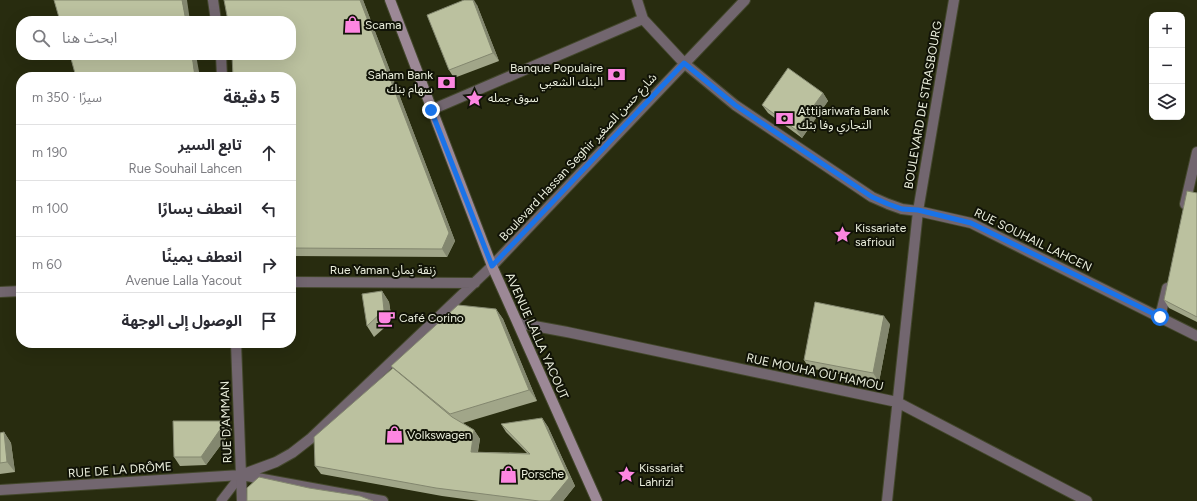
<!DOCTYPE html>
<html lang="ar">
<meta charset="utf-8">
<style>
body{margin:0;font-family:Figtree,"Noto Sans Arabic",sans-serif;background:#f7f7f7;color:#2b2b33;direction:rtl}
.controls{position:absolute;right:12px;top:12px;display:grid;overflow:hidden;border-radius:8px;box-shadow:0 4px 16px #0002}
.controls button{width:36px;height:36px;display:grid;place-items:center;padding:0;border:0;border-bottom:1px solid #e1e1e2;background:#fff;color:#2b2b33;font:20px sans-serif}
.stop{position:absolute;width:12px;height:12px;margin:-9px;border:3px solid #1a73e8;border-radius:50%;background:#fff}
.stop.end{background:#1a73e8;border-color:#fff;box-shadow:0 1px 4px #0008}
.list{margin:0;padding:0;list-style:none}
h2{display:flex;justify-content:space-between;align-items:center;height:52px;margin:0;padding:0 16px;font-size:17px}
h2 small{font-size:13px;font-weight:400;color:#7c7c81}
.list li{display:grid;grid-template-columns:26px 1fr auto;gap:12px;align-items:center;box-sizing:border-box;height:56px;padding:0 16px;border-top:1px solid #e1e1e2}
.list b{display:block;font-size:15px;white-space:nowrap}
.list p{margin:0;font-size:13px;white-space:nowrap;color:#7c7c81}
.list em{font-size:13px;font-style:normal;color:#7c7c81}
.icon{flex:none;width:22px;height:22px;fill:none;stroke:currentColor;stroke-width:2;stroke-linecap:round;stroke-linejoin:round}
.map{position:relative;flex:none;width:1197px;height:501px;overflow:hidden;direction:ltr}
.search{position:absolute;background:#fff;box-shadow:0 4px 16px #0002;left:16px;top:16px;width:280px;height:44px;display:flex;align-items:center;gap:10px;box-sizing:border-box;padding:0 14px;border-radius:16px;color:#7c7c81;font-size:15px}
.panel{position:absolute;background:#fff;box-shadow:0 4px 16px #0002;left:16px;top:72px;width:280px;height:276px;border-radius:16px;direction:rtl}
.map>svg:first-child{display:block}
</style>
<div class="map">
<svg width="1197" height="501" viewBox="0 0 1197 501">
<rect width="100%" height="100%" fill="#282c0f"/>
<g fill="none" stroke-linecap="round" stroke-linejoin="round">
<defs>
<path id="lane" d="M 221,501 L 241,475"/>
<path id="street" d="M 213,0 L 216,21
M 637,0 L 643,19 L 684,63 L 735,105 L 872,197 L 888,204 L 902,209 L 918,211 L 971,223 L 1197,336
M 221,55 L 222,77
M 431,110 L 643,19
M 1185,204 L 1197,152
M 291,282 L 475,283
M 0,292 L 21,291
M 1160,317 L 1167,288
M 518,323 L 567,332 L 897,402 L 1087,501
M 236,343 L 242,501
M 241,475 L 276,462 L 292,453 L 310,439 L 492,266 L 745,0
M 0,490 L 241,475 L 383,501
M 887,501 L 918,211 L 954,0"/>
<path id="secondary" d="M 390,0 L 492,266 L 597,501"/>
</defs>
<use href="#lane" stroke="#43472c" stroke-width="11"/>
<use href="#street" stroke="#43472c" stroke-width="12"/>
<use href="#secondary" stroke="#43472c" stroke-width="12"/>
<use href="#lane" stroke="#72666f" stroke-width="9"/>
<use href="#street" stroke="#72666f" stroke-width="10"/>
<use href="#secondary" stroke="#9c8896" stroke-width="10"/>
</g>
<path fill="#a1a689" d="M 224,0 L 363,0 L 455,241 L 447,257 L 291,256 L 291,55 Z
M 477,5 L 499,61 L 454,78 L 449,70 Z
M 823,93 L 828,101 L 802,138 L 768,113 L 762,105 Z
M 1197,193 L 1197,322 L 1169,308 L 1164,300 Z
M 382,291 L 389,302 L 392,321 L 374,337 L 367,326 Z
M 496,309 L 503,319 L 537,401 L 463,423 L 474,430 L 480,439 L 478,452 L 527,453 L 506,432 L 501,424 L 542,418 L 548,427 L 575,486 L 563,501 L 479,501 L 442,496 L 321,474 L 315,466 L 393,368 L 391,366 Z
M 890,324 L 879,382 L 809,368 L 804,360 Z
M 226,421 L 232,430 L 206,465 L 180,466 L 174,457 Z
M 4,432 L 11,443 L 15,472 L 0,474 L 0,433 Z"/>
<path fill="#83876f" d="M 182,0 L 187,0 L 190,21 L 186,21 Z
M 360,0 L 363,0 L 455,241 L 447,257 L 442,249 Z
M 473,0 L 474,0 L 477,5 L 499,61 L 493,53 Z
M 192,55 L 196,55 L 200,77 L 195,77 Z
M 823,93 L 828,101 L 802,138 L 796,130 Z
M 382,291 L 389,302 L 392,321 L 384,310 Z
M 496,309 L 503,319 L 537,401 L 529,390 Z
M 884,316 L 890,324 L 879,382 L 873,373 Z
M 542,418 L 548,427 L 575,486 L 563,501 L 550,501 Z
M 226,421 L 232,430 L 206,465 L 201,457 Z
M 474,430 L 480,439 L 476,460 L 471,452 Z
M 4,432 L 11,443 L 15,472 L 7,462 Z"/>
<path fill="#bbc19f" stroke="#83876f" d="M 54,0 L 182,0 L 186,21 L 60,21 Z
M 224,0 L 360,0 L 449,233 L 442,249 L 291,248 L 291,77 L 233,77 L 232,55 L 291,55 L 291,21 L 228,21 Z
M 464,0 L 473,0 L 493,53 L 449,70 L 427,15 Z
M 70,55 L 192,55 L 195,77 L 76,77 Z
M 788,68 L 823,93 L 796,130 L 762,105 Z
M 1187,191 L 1197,193 L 1197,317 L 1164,300 Z
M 382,291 L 384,310 L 367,326 L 362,294 Z
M 815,302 L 884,316 L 873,373 L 804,360 Z
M 458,305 L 496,309 L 529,390 L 450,414 L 391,366 Z
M 393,368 L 452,417 L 474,430 L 471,452 L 530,454 L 501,424 L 542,418 L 569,478 L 550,501 L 539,501 L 436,488 L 315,466 L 314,437 Z
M 173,421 L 226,421 L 201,457 L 174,457 Z
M 4,432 L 7,462 L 0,463 L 0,433 Z
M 259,477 L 309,488 L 360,496 L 373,501 L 247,501 L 247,488 Z"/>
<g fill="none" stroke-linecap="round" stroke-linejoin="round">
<path stroke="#1a73e8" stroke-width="5" d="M 431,110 L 492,266 L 684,63 L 735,105 L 872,197 L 888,204 L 902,209 L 918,210 L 971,223 L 1160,317"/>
</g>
<defs>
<symbol id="shop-bare" viewBox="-9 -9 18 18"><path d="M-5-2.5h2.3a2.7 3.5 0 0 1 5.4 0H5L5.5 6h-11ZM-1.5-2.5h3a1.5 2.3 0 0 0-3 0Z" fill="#fd86e1" stroke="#111307" stroke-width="2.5" paint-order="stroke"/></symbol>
<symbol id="bank-bare" viewBox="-9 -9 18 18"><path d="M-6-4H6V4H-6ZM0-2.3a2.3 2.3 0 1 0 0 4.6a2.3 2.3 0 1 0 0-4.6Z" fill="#fd86e1" stroke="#111307" stroke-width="2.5" paint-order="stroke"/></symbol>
<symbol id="sight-bare" viewBox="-9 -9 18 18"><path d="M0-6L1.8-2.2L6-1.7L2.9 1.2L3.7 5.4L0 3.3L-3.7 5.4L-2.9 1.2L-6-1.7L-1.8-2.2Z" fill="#fd86e1" stroke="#111307" stroke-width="2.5" paint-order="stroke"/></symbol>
<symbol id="cafe-bare" viewBox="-9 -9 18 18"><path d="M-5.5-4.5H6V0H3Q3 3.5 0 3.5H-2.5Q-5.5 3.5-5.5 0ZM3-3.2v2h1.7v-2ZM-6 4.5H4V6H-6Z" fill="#fd86e1" stroke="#111307" stroke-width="2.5" paint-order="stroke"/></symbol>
</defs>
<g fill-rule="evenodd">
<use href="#shop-bare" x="340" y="12" width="25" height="25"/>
<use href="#bank-bare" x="604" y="62" width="25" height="25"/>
<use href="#bank-bare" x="434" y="70" width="25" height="25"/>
<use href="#sight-bare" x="462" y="86" width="25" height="25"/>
<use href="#bank-bare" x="772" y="106" width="25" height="25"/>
<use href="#sight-bare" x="830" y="222" width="25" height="25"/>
<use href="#cafe-bare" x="374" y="306" width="25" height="25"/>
<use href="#shop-bare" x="382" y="422" width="25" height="25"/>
<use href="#shop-bare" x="496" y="462" width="25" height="25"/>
<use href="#sight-bare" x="614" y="462" width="25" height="25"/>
</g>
<g text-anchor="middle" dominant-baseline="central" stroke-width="4" stroke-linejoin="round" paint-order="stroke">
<g font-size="12" fill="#ebefdd" stroke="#111307" text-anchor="start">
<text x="365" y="25">Scama</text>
<text x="603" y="68" text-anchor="end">Banque Populaire<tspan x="603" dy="14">البنك الشعبي</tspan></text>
<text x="433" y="75" text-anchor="end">Saham Bank<tspan x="433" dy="14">سهام بنك</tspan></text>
<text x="488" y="98">سوق جمله</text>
<text x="798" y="111">Attijariwafa Bank<tspan x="798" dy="14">التجاري وفا بنك</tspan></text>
<text x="855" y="228">Kissariate<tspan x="855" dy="14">safrioui</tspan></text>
<text x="399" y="318">Café Corino</text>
<text x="407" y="435">Volkswagen</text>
<text x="639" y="468">Kissariat<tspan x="639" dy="14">Lahrizi</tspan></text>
<text x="521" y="474">Porsche</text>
</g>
<g font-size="12" fill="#ebefdd" stroke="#111307">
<text transform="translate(923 105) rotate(-80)">BOULEVARD DE STRASBOURG</text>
<text transform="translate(578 157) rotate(-47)">Boulevard Hassan Seghir شارع حسن الصغير</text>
<text transform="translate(1033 240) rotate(26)">RUE SOUHAIL LAHCEN</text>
<text x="383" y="270">Rue Yaman زنقة يمان</text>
<text transform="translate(537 336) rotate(66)">AVENUE LALLA YACOUT</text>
<text transform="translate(815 372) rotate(12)">RUE MOUHA OU HAMOU</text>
<text transform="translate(226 422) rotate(-92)">RUE D'AMMAN</text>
<text transform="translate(120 470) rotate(-4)">RUE DE LA DRÔME</text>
</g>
</g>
</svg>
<div class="controls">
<button>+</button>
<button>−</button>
<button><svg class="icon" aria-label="layers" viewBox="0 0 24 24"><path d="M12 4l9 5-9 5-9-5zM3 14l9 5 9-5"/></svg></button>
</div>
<div class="stop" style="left:1160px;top:317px"></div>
<div class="stop end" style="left:431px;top:110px"></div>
<div class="search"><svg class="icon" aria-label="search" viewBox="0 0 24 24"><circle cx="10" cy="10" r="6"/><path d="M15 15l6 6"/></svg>ابحث هنا</div>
<section class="panel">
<h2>5 دقيقة<small>سيرًا · 350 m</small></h2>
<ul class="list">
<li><svg class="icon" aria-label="ahead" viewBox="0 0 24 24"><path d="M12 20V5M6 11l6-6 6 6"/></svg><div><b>تابع السير</b><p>Rue Souhail Lahcen</p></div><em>190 m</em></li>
<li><svg class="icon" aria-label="left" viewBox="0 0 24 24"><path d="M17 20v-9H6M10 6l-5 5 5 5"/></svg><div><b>انعطف يسارًا</b></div><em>100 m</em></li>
<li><svg class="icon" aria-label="right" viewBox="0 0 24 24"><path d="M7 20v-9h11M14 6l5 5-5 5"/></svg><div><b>انعطف يمينًا</b><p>Avenue Lalla Yacout</p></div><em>60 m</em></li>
<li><svg class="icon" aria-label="arrive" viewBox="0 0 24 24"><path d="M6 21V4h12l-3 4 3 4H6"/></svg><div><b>الوصول إلى الوجهة</b></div></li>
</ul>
</section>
</div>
